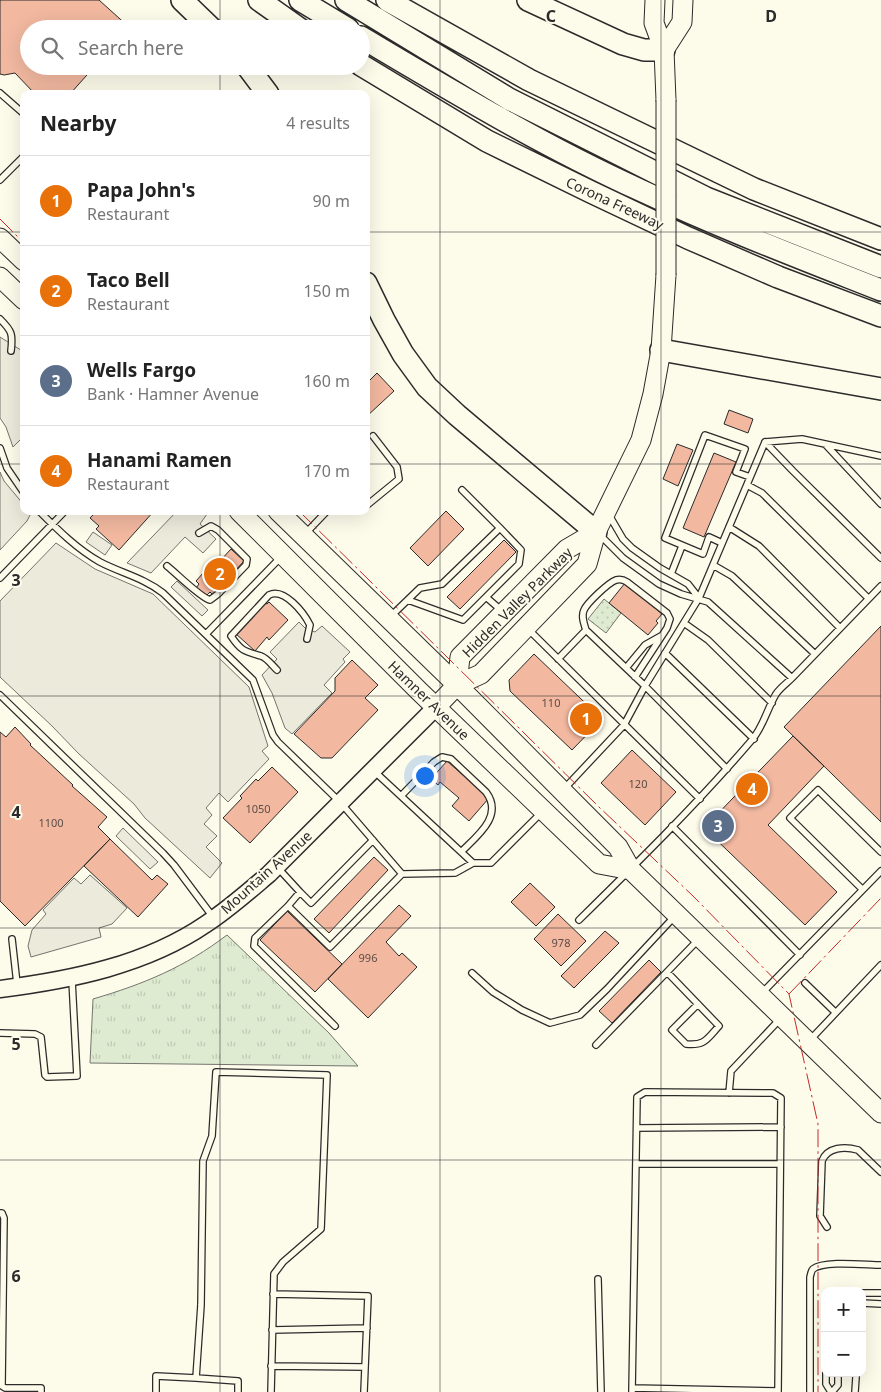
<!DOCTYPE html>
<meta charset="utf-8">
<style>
body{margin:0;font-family:"Noto Sans",sans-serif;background:#f2f2f2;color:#222}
.controls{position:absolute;right:15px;bottom:15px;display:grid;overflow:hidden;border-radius:10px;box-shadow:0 5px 20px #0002}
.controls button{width:45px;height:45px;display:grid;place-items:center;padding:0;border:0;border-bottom:1px solid #e0e0e0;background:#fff;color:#222;font:25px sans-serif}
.you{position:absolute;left:424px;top:775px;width:18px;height:18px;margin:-12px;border:4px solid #fff;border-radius:50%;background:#1a73e8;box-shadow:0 0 0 8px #1a73e833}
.badge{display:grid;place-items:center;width:32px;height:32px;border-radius:50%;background:#111827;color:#fff;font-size:16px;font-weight:700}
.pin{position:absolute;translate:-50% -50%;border:2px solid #fff;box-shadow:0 1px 5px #0006}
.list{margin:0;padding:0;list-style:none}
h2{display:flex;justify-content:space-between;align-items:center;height:65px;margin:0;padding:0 20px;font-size:21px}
h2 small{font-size:16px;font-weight:400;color:#767676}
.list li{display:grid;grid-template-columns:32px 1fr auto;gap:15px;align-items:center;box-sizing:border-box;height:90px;padding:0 20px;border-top:1px solid #e0e0e0}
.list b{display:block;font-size:19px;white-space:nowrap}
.list p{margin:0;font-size:16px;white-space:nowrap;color:#767676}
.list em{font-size:16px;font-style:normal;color:#767676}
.icon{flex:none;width:28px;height:28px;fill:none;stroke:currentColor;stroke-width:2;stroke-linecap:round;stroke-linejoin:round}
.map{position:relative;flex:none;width:881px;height:1392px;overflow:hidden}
.search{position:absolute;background:#fff;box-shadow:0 5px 20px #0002;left:20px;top:20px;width:350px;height:55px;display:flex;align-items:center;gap:12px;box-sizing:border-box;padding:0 18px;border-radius:28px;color:#767676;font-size:19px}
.panel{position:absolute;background:#fff;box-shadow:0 5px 20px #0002;left:20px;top:90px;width:350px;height:425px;border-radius:10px}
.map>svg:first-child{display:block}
</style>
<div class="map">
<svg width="881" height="1392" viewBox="0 0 881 1392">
<defs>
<pattern id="grass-tufts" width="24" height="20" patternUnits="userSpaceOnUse" patternTransform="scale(1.25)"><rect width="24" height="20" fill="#deebd1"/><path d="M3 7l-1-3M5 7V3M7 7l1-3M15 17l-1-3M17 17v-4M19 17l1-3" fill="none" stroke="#bfcab4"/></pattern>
<pattern id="park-dots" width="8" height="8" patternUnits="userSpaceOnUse" patternTransform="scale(1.25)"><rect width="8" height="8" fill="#deebd1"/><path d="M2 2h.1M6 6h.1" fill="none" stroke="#bfcab4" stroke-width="1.8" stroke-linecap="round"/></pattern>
</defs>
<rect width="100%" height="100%" fill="#fdfbea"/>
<path fill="url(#grass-tufts)" stroke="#74746e" d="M 227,935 L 329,1033 L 358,1066 L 90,1063 L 93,999 C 144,984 185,967 227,935 Z"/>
<path fill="url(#park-dots)" stroke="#74746e" d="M 604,599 L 621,613 L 606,633 L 588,619 Z"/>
<path fill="#eceadb" stroke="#74746e" d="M 0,337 L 24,352 L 24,436 L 13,447 L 6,427 L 0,418 Z
M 0,472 L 4,481 L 24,505 L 24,511 L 29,511 L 31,513 L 27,521 L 0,550 Z
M 177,511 L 204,511 L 207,514 L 200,524 L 216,539 L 203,553 L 185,537 L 151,573 L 127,563 Z
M 93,532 L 112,545 L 105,555 L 86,542 Z
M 56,543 L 95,569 L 153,594 L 249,687 L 268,746 L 262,751 L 269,759 L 228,802 L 219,793 L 206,808 L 212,815 L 204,824 L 217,836 L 206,847 L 222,863 L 210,878 L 145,818 L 134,804 L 79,754 L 52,726 L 0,677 L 0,601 Z
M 177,581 L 208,610 L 202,616 L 171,587 Z
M 299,622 L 305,628 L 315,632 L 322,626 L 350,652 L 343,659 L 345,662 L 324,685 L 332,693 L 292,734 L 285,728 L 272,693 L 262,675 L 277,659 L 270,652 Z
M 123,828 L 158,862 L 150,869 L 116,836 Z
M 90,875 L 127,908 L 112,924 L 99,928 L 101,937 L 31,957 L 28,946 L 32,930 L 46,914 L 43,910 L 74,878 L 81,884 Z"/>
<path fill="#f2b8a0" stroke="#2b2b2b" d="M 0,0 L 99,0 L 130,28 L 29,29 L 29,66 L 95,66 L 70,94 L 35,94 L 15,73 L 4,75 L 0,74 Z
M 377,373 L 394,391 L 366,417 L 366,384 Z
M 729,410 L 753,419 L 748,433 L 724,424 Z
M 677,444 L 693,450 L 678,486 L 663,479 Z
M 714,453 L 736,462 L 704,537 L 683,528 Z
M 97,511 L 154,511 L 119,550 L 96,529 L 99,526 L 90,518 Z
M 446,511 L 464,529 L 428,566 L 410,548 Z
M 504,540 L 516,552 L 460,609 L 447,597 Z
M 231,549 L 244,561 L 213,595 L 210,592 L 205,597 L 196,588 L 199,584 L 196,581 L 204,572 L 207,575 Z
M 625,583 L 662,614 L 656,621 L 658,623 L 648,635 L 609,603 Z
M 269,602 L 288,620 L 269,640 L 267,637 L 255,651 L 236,634 L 265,603 L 267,604 Z
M 881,626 L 881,822 L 784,727 Z
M 534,654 L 602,719 L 572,750 L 510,691 L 509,680 Z
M 352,660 L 378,685 L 365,698 L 378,710 L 332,758 L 321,758 L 294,734 L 335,691 L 335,678 Z
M 15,727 L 31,744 L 30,745 L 73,785 L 72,786 L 107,817 L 98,827 L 110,839 L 25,926 L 0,901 L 0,732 L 6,737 Z
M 793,736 L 824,766 L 768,825 L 837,892 L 805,925 L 704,828 Z
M 632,750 L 676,792 L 645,825 L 601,783 Z
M 447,761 L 489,798 L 469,821 L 452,806 L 459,798 L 440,782 L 438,785 L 431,779 Z
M 272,767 L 298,792 L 250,843 L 223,818 L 242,798 L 240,796 L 256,779 L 258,781 Z
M 110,839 L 152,880 L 157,875 L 168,884 L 138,917 L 84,866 Z
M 374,857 L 388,870 L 329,933 L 314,919 Z
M 530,883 L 555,907 L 536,926 L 511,902 Z
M 399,905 L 411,916 L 386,942 L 399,956 L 402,953 L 417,967 L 368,1018 L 328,979 Z
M 287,911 L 342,964 L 315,992 L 260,940 Z
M 558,914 L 586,941 L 561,966 L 534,939 Z
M 605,931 L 619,943 L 574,988 L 561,976 Z
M 649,960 L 661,972 L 612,1023 L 599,1011 Z"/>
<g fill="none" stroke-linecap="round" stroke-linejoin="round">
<defs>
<path id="service" d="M 0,93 L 24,114
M 0,180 L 24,156
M 0,319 C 12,331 13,334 11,351
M 765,442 L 793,471 L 881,558
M 826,445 L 881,504
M 0,448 L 7,468 L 24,493
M 747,485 L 762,493 L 868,598
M 462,490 L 500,528
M 366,506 L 399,479 L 397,467 L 373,436
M 39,511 C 58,530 77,549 100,562 C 121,573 144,578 163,593 L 253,680 L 273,735 L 278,742 L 340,802 L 402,874 L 330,947 L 288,906 L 300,892 L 278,868
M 609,515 L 623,539 L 632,548 L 660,568 L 688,584 L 699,598
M 729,527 L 759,546 L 840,628
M 305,534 L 327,511
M 600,535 L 623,558 L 659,584 L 681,594 L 708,602 L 792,678 L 881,586
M 722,543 L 709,537 L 703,554 L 665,538 L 705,435 L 745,449 L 736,472 L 750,477
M 713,565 L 732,576 L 815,654
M 167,566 C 176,573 201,598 210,600 L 218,594 L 246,565 L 247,559 L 218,530 L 211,526 L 199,533
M 671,574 L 682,546
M 0,578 L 65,511
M 486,597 L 501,610
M 390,617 L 420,588 L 442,584 L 500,528 L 521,550 L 519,564 L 463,620 L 408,600
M 684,623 L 708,640 L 772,703
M 527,628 L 700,799
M 586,630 C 584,624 581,616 584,610 C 587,603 608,583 616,580 C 620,579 624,580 627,582 L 667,613 L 670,619 L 667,628 L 635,677
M 206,634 L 280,558
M 665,653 L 754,739
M 558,659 L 586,630 L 645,686 L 699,598 L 765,442 L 802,439 L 881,456
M 626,668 L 645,645 L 661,636
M 277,670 C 272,665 267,658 261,656 C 244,651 241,651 231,636 L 269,595 C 284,587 304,613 310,625 L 307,639
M 0,695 L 163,853 L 174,865 L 213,917
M 374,771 L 473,863 L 455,873 L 402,874
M 564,789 L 624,725 L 645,686 L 727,769
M 401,796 L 434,762 L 442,757 L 451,759 L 486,792 C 504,816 477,836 461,852
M 672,826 L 800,955
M 473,863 L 491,863 L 542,812
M 862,889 L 790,818 L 818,790 L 881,852
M 300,892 L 311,903 L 373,840
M 288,906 L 255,938 L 254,946 L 335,1026
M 579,920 C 638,862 697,804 751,741 C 763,728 767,709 776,694 C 780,688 787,683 792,678
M 12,939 L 17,984
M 472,973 L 493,992 L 522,1010 L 550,1023 L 580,1015 L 607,989 L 675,916
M 805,983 L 835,1012
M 762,993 L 881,871
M 698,1004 L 672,1030 L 686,1044 C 705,1046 707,1039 719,1026 L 667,972 L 699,939
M 0,1033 L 35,1034 L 41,1037 L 45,1075 L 47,1077 L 77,1076 L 72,980
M 810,1040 L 881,965
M 596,1045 L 667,972
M 729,1093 L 731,1071 L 781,1018
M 637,1128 L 781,1127
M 636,1164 L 780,1164
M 0,1213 L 2,1213 L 4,1218 L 2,1386 L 5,1388 L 41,1388 L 41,1392
M 827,1227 L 820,1216 L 822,1161 C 827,1147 845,1146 858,1150 L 881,1172
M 598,1279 L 601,1392
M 862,1293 L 881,1293
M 273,1294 L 368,1296 L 364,1392
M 862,1303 L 881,1304
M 272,1330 L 367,1328
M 271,1366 L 365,1367
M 826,1373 L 826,1384 L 831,1392
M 196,1378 L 238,1381 L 238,1392
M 632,1388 L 778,1391
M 156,1392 L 156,1376 L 196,1378 L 201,1305 L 203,1161 L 212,1136 L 216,1072 L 327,1075 L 321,1229 L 283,1262 L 274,1274 L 271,1392
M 632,1392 L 637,1097 L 645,1092 L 773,1093 L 781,1098 L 778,1392
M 810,1392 L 810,1277 C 811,1274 811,1271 813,1269 C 824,1260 866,1265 881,1265
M 832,1392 L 838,1385 L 838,1378
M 855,1392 L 856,1377"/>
<path id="secondary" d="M 0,989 C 71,980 146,965 206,924 C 229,909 249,891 269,874 L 436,707"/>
<path id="primary" d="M 655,0 L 654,23 L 664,50 L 666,100
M 664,50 L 682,22 L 683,0
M 0,238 L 24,261
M 0,277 L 24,300
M 239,511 L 419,691 L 599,864 L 631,870
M 278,511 L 457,685 L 618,847 L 631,870 L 881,1113
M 457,685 L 481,674 L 587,564 L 596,532 L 641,440 L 653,394 L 661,350 L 666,275
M 436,707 L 457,685 L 460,657 L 567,549 L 596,532"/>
<path id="motorway" d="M 182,0 L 212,29
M 259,0 L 300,29
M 300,0 L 348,29
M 346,0 L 509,99 L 706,198 L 881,267
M 387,0 L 529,80 L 754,189 L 881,239
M 528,0 L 623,44 L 644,50 L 664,50
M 361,37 C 452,91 543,146 640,190 C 719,227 800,258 881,290
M 361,65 L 487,141 L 591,192 L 688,238 L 778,277 L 881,316
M 247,66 L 268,94
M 366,283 L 384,320 L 403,354 L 427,387 L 457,415 L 596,532
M 661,350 L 881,389"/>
</defs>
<use href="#service" stroke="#2b2b2b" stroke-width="8"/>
<use href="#secondary" stroke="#2b2b2b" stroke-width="19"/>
<use href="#primary" stroke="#2b2b2b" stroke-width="21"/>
<use href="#motorway" stroke="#2b2b2b" stroke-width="24"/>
<use href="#service" stroke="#fdfbea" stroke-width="5.5"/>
<use href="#secondary" stroke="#fdfbea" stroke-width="16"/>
<use href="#primary" stroke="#fdfbea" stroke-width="19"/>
<use href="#motorway" stroke="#fdfbea" stroke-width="21"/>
<defs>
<path id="primary-bridge" d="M 666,275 L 666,100"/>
</defs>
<use href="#primary-bridge" stroke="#2b2b2b" stroke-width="21" stroke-linecap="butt"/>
<use href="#primary-bridge" stroke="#fdfbea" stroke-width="19"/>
<path stroke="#c62828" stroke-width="1" stroke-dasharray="18 4 2.5 4" stroke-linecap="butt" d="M 0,219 L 24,243
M 299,511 L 599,807 L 693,896 L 789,994 L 818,1124 L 818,1392
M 789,994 L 881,898"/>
</g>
<path fill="none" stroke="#2b2b2b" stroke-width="1" stroke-opacity="0.55" d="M 220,0 L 220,29M 440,0 L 440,1392M 661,0 L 661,1392M 220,66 L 220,94M 0,232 L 24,232M 366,232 L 881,232M 0,464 L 24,464M 366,464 L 881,464M 220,511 L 220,1392M 0,696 L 881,696M 0,928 L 881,928M 0,1160 L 881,1160"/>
<g text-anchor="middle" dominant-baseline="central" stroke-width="4" stroke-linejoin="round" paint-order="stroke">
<g font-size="11" fill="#5d4e48">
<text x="551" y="702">110</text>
<text x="638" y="783">120</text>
<text x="258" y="808">1050</text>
<text x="51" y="822">1100</text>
<text x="561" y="942">978</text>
<text x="368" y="957">996</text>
</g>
<g font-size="14" fill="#2b2b2b" stroke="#fdfbea">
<text transform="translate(615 203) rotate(25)">Corona Freeway</text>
<text transform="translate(517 602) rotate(-45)">Hidden Valley Parkway</text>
<text transform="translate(429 700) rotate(44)">Hamner Avenue</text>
<text transform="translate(266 872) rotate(-42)">Mountain Avenue</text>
</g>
</g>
<g font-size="16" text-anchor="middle" font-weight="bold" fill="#2b2b2b" stroke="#fdfbea" stroke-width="4" stroke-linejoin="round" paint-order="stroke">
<text x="551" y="22">C</text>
<text x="771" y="22">D</text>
<text x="16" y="586">3</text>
<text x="16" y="818">4</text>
<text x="16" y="1050">5</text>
<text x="16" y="1282">6</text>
</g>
</svg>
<div class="controls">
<button>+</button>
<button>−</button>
</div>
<div class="you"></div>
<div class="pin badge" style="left:586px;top:719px;background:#e8710a">1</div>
<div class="pin badge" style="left:220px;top:574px;background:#e8710a">2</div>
<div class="pin badge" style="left:718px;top:826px;background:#5c6f8a">3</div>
<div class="pin badge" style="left:752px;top:789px;background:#e8710a">4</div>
<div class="search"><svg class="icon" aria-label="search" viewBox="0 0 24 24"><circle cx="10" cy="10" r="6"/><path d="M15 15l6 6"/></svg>Search here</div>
<section class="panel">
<h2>Nearby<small>4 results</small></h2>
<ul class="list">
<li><span class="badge" style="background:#e8710a">1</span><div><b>Papa John's</b><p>Restaurant</p></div><em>90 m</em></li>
<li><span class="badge" style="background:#e8710a">2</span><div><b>Taco Bell</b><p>Restaurant</p></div><em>150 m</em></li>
<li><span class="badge" style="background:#5c6f8a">3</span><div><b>Wells Fargo</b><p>Bank · Hamner Avenue</p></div><em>160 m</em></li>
<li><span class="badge" style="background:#e8710a">4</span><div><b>Hanami Ramen</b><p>Restaurant</p></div><em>170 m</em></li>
</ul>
</section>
</div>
